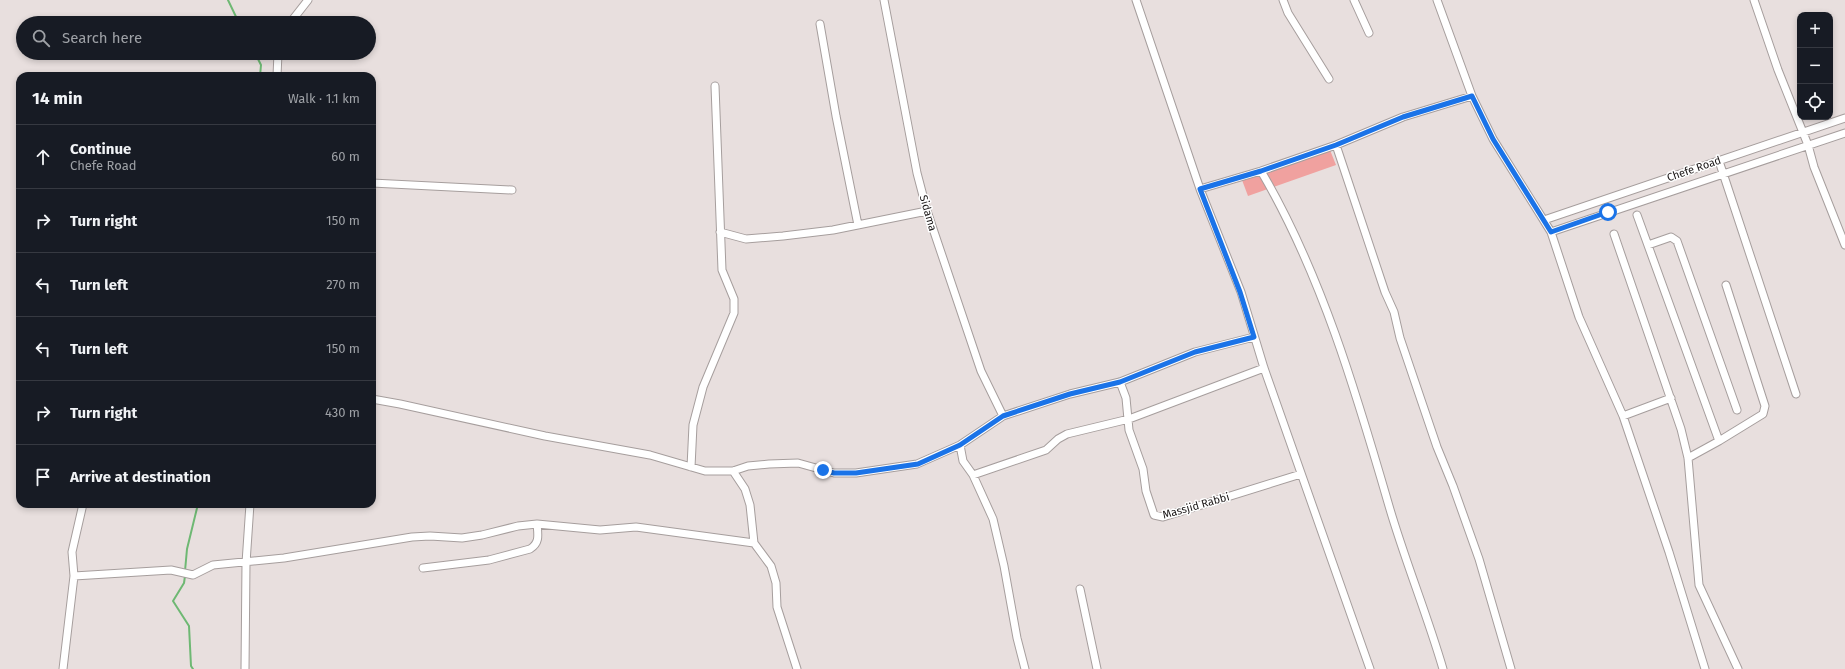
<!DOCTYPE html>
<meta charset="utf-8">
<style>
body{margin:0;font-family:"Fira Sans",sans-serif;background:#242831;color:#f1f3f6}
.controls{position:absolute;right:12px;top:12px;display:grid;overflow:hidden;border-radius:8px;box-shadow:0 2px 6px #0003}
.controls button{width:36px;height:36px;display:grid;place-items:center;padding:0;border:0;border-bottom:1px solid #363941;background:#171b24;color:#f1f3f6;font:20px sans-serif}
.stop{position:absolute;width:12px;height:12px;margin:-9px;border:3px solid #1a73e8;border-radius:50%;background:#fff}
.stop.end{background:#1a73e8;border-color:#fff;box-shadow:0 1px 4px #0008}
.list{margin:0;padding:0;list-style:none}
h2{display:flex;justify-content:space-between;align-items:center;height:52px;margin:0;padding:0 16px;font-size:17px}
h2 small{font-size:13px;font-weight:400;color:#9ea1a6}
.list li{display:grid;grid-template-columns:26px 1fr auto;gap:12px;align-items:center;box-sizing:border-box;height:64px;padding:0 16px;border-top:1px solid #363941}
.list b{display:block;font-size:15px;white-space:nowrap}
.list p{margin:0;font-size:13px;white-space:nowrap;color:#9ea1a6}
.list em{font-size:13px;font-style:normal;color:#9ea1a6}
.icon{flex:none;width:22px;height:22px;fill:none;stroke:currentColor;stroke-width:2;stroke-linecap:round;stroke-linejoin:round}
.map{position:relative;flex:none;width:1845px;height:669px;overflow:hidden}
.search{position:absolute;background:#171b24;box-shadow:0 2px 6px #0003;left:16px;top:16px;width:360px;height:44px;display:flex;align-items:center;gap:10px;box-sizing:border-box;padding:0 14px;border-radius:22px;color:#9ea1a6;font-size:15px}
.panel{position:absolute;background:#171b24;box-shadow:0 2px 6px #0003;left:16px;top:72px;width:360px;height:436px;border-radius:12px}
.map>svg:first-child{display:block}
</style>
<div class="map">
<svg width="1845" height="669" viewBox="0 0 1845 669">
<rect width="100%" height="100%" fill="#e8dfde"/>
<path fill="#f0a19f" d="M 1330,150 L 1336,165 L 1248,196 L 1242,180 Z"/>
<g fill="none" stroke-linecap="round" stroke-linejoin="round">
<path stroke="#6eb873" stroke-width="2" d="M 228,0 L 239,23
M 255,53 L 261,65 L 260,76
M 185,571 L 187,549 L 198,504
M 185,576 L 184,583 L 173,601 L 189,626 L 191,666 L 193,669"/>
<defs>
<path id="minor" d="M 884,0 L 917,173 L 927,211 L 981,371 L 1003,416
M 1136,0 L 1200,189 L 1241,292 L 1264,368 L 1370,669
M 1283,0 L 1288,13 L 1329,79
M 1354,0 L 1369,33
M 1437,0 L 1472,96 L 1493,139 L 1551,232 L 1579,317 L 1623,416 L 1669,552 L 1705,669
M 1754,0 L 1778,70 L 1808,145 L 1814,167 L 1845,245
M 290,23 L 308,0
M 820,24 L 836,116 L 858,225
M 277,76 L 278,53
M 1336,145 L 1385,292 L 1394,312 L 1400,338 L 1437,447 L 1453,486 L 1479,559 L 1511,669
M 1719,161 L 1796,394
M 1261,171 C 1321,273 1356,392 1389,506 C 1405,561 1427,614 1443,669
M 372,183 L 512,190
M 1200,189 L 1261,171 L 1336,145 L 1403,117 L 1472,96
M 1637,215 L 1719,441
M 1544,220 L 1845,118
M 720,232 L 746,239 L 783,236 L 833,230 L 927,211
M 1551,232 L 1845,133
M 1614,234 L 1681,429 L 1688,458 L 1699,585 L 1738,669
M 1648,245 L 1671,237 L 1677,241 L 1737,410
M 1120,382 L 1126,398 L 1129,430 L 1143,469 L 1146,491 L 1154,515 L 1163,517 L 1301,474
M 372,399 L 400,404 L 545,436 L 650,455 L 705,471 L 733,471 L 748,466 L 769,464 L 798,463 L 834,473 L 856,473 L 917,464 L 960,445 L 1003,416 L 1070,394 L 1120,382 L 1195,352 L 1254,337
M 1623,416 L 1671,398
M 960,445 L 963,461 L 973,475 L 993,519 L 1004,566 L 1017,638 L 1025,669
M 1688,458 L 1719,441 L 1763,414 L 1765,406 L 1726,285
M 691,467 L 693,425 L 703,387 L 734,313 L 734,299 L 722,270 L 715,86
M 733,471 L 745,489 L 750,505 L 754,543 L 771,566 L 776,583 L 777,607 L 797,669
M 973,475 L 1046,450 L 1058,439 L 1067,434 L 1129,419 L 1264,368
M 423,568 L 489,560 L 530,549 C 540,543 538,535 537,524
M 74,576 L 171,570 L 193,575 L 213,565 L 284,558 L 412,537 L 430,536 L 462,538 L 482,535 L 518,526 L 537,524 L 600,530 L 636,527 L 754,543
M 1080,589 L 1097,669
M 63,669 L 74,576 L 72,552 L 83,504
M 245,669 L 246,563 L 250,504"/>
</defs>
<use href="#minor" stroke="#a69e9d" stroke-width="9"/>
<use href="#minor" stroke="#fff" stroke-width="7"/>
</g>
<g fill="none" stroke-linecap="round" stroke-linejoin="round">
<path stroke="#1a73e8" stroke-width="5" d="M 823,470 L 834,473 L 856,473 L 918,464 L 960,445 L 1003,416 L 1070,394 L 1120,382 L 1195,352 L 1254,337 L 1240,292 L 1200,189 L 1261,171 L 1336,145 L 1403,117 L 1472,96 L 1493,139 L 1551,232 L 1608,212"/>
</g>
<g text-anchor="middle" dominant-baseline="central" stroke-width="3" stroke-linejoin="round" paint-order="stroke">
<g font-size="11" fill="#1a1616" stroke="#fff">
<text transform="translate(1694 169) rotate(-19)">Chefe Road</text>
<text transform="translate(928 213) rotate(74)">Sidama</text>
<text transform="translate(1196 506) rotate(-16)">Massjid Rabbi</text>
</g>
</g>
</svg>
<div class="controls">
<button>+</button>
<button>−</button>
<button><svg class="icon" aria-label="locate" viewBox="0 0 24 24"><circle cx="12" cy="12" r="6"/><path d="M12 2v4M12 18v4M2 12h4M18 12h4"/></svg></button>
</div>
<div class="stop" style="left:1608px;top:212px"></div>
<div class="stop end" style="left:823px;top:470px"></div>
<div class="search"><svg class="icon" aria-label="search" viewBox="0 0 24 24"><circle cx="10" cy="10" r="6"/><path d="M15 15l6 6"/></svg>Search here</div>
<section class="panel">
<h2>14 min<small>Walk · 1.1 km</small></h2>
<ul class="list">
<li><svg class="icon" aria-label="ahead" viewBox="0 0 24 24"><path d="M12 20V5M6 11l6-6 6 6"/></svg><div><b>Continue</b><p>Chefe Road</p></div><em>60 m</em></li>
<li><svg class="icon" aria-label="right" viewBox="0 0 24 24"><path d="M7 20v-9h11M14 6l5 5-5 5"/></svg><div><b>Turn right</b></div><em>150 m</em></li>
<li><svg class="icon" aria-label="left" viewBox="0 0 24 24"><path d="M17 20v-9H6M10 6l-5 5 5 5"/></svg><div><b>Turn left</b></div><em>270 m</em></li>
<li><svg class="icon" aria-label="left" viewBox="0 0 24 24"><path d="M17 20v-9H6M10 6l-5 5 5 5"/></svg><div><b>Turn left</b></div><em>150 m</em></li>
<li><svg class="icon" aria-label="right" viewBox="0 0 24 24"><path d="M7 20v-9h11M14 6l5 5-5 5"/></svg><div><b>Turn right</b></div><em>430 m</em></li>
<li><svg class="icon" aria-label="arrive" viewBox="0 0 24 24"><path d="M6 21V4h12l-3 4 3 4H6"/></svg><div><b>Arrive at destination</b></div></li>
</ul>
</section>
</div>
